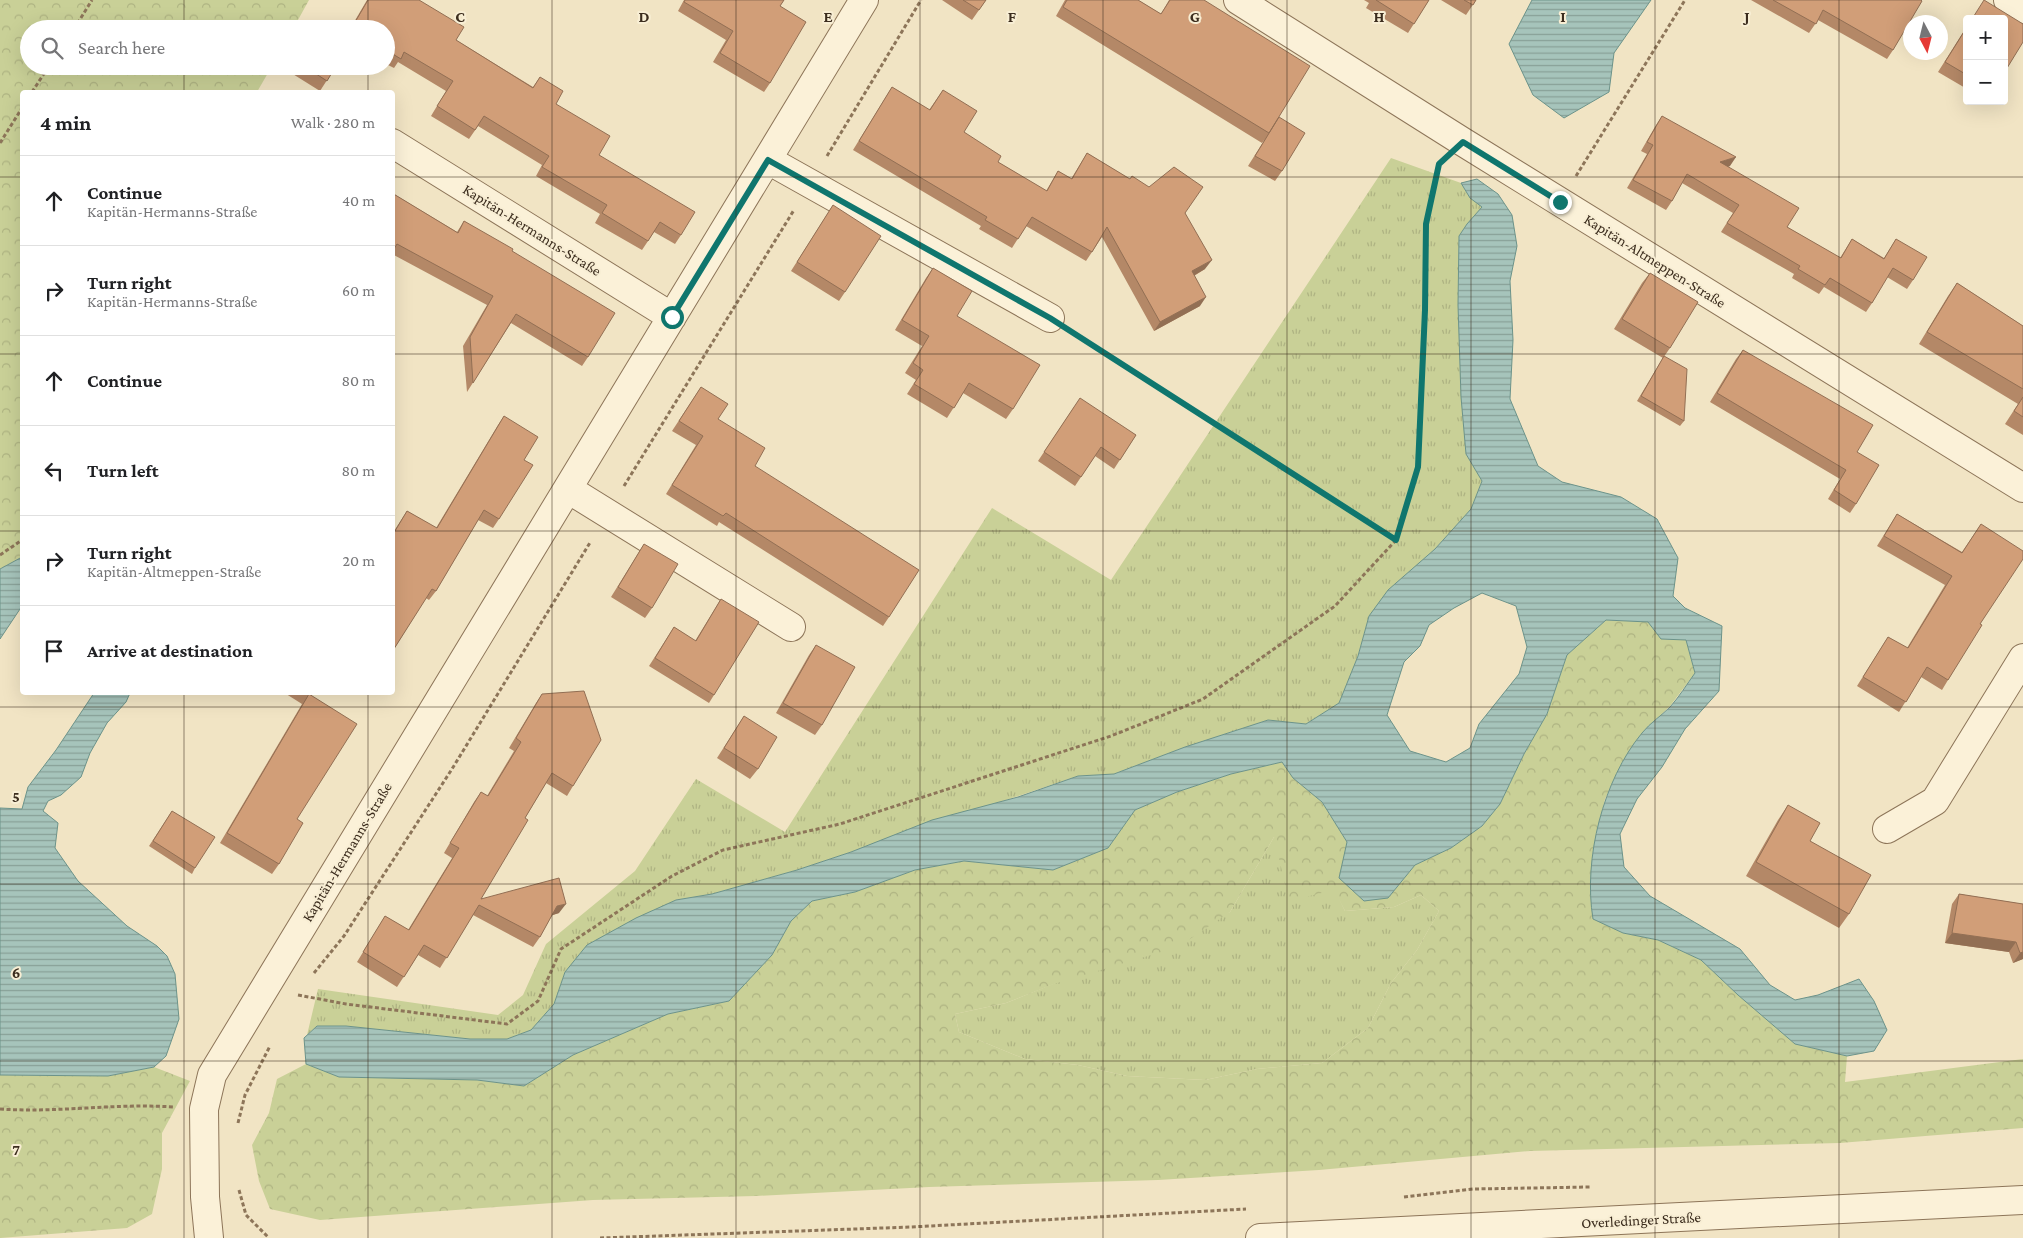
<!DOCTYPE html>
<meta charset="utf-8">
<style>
body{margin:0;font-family:"Crimson Pro",serif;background:#f2f2f2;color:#202124}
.controls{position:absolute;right:15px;top:15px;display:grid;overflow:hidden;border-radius:5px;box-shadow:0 5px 20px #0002}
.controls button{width:45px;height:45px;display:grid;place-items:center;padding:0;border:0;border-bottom:1px solid #e0e0e0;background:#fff;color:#202124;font:25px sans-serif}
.compass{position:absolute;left:1903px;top:15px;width:45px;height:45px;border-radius:50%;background:#fff;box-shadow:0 5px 20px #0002;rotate:173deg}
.stop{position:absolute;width:15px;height:15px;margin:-11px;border:4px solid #0f766e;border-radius:50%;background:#fff}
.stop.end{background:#0f766e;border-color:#fff;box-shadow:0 1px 5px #0008}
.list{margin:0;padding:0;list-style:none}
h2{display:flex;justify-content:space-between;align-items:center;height:65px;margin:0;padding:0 20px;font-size:21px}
h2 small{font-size:16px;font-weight:400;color:#757577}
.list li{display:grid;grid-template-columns:32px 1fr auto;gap:15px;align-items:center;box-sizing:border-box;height:90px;padding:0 20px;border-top:1px solid #e0e0e0}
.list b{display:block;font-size:19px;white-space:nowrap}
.list p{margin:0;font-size:16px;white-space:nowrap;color:#757577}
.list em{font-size:16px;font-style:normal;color:#757577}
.icon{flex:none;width:28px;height:28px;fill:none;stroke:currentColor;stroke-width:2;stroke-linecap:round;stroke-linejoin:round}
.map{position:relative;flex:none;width:2023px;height:1238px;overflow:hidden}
.search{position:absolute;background:#fff;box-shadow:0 5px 20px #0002;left:20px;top:20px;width:375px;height:55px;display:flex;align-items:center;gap:12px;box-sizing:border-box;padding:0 18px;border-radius:28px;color:#757577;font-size:19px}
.panel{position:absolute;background:#fff;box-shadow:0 5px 20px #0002;left:20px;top:90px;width:375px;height:605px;border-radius:5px}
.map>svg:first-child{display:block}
</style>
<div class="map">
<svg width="2023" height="1238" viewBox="0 0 2023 1238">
<defs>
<pattern id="grass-tufts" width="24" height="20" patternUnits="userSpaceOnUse" patternTransform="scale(1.25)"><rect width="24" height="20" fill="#c9d097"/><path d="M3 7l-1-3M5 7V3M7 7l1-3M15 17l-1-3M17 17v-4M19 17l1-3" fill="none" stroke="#aeb382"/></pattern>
<pattern id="forest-crowns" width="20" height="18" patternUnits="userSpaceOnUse" patternTransform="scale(1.25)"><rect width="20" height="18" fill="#c9d097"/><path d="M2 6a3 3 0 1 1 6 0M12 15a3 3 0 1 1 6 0" fill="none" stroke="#aeb382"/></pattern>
<pattern id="water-rules" width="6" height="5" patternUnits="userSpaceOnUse" patternTransform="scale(1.25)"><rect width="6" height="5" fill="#a6c4bb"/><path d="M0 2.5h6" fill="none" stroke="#88a097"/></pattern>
</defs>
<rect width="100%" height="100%" fill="#f1e4c4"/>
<path fill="url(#grass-tufts)" d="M 1391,158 L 1461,183 L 1470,198 L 1483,207 L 1467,224 L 1459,236 L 1458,305 L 1466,454 L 1482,481 L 1471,509 L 1435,549 L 1369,616 L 1358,656 L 1339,703 L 1306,724 L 1268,720 L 1185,747 L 1114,774 L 1078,776 L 797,870 L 712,894 L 676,900 L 565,972 L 554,1004 L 531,1030 L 507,1039 L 470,1039 L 346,1026 L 317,1026 L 307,1035 L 318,989 L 498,1015 L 523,995 L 546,944 L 635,871 L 696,779 L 785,832 L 992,508 L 1111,580 Z
M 1274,837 L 1335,890 L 1345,911 L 1394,907 L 1421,895 L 1439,911 L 1417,950 L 1391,983 L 1368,1028 L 1322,1063 L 1257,1069 L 1205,1080 L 1127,1076 L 1078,1065 L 1025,1059 L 959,1032 L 955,1014 L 1006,1003 L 1230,912 Z"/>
<path fill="url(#forest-crowns)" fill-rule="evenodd" d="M 0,0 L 309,0 L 293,29 L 29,29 L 29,66 L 272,66 L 257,92 L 22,92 L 22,557 L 0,569 Z
M 1606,620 L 1648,622 L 1661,639 L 1686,640 L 1695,673 L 1670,706 L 1642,733 L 1623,762 L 1605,799 L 1592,856 L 1623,933 L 1658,940 L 1701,960 L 1738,995 L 1795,1044 L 1847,1056 L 1845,1082 L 2023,1059 L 2023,1128 L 1840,1143 L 1530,1151 L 1319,1170 L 1158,1180 L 929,1187 L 756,1196 L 593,1200 L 320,1220 L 270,1209 L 259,1181 L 252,1145 L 269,1113 L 277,1079 L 306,1064 L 339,1077 L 477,1080 L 524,1086 L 573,1055 L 668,1014 L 729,1001 L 772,955 L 791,921 L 812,901 L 855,892 L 915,870 L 964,861 L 1053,870 L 1108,848 L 1135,810 L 1177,792 L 1231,774 L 1282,762 L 1293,778 L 1322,802 L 1347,842 L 1388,898 L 1415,865 L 1451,848 L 1482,826 L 1500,804 L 1524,754 L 1547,714 L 1567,655 ZM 1274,837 L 1289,901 L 1334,890 L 1345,911 L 1394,907 L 1421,895 L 1439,911 L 1417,950 L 1391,983 L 1368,1028 L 1322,1063 L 1257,1069 L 1205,1080 L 1127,1076 L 1078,1065 L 1025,1059 L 959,1032 L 955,1014 L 1006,1003 L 1054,984 L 1178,947 L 1230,912 Z
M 154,1067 L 190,1081 L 162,1133 L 162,1169 L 152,1214 L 127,1228 L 0,1238 L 0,1075 L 108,1076 Z"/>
<path fill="url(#water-rules)" stroke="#6c938a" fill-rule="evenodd" d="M 1532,0 L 1651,0 L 1614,53 L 1609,92 L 1564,118 L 1533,95 L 1509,44 Z
M 1477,179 L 1498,194 L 1512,215 L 1517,246 L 1510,281 L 1513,340 L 1510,399 L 1538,466 L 1562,482 L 1621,497 L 1657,519 L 1678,558 L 1673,596 L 1685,608 L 1722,626 L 1719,691 L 1685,729 L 1662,767 L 1637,799 L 1620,834 L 1624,867 L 1650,896 L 1740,949 L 1770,985 L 1795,1000 L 1818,995 L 1859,979 L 1874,1001 L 1887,1030 L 1874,1051 L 1847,1056 L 1795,1044 L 1738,995 L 1701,960 L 1658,940 L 1623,933 L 1593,919 C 1583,859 1603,780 1642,733 C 1650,723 1661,716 1670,707 C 1679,697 1687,684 1695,673 L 1686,640 L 1661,639 L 1648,622 L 1606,620 L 1567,655 L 1547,714 L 1524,754 L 1500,804 L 1482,826 L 1451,848 L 1415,865 L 1388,898 L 1364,901 L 1339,878 L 1347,842 L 1322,802 L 1293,778 L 1282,762 L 1231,774 L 1177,792 L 1135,810 L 1108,848 L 1053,870 L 964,861 L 915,870 L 855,892 L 812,901 L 791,921 L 772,955 L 729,1001 L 668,1014 L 573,1055 L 524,1086 L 477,1080 L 339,1077 L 306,1064 L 304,1038 L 317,1026 L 346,1026 L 470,1039 L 507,1039 L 531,1030 L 554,1004 L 565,972 L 587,945 L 636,918 L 676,900 L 712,894 L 797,870 L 851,852 L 932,820 L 1018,797 L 1078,776 L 1114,774 L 1185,747 L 1268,720 L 1306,724 L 1339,703 L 1358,656 L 1369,616 L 1388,590 L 1435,549 L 1471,509 L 1482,481 L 1466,454 L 1461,397 L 1458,305 L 1459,236 L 1467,224 L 1482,207 L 1470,198 L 1461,183 ZM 1482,593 L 1516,606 L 1527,647 L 1519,674 L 1479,724 L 1470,748 L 1446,762 L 1410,751 L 1387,715 L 1404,662 L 1420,646 L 1429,625 L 1454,608 Z
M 22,557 L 22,606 L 0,639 L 0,569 Z
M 94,693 L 130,693 L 126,702 L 107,723 L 90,753 L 81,777 L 61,795 L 48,801 L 43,811 L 58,823 L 55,848 L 78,881 L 127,926 L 157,946 L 167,956 L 175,974 L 179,1019 L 166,1056 L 154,1067 L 108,1076 L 0,1075 L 0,808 L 22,809 L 28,787 L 56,750 Z"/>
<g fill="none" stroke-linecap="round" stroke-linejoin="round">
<defs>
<path id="minor" d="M 1238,0 L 1463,142 L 2023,488
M 2008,0 L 2023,9
M 392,143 L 672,317
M 768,160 L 1050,318
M 568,489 L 791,627
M 1887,829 L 1935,801 L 2023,658
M 209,1238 L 205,1197 L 204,1109 L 212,1075 L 864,0
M 1260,1238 L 2023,1200"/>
</defs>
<use href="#minor" stroke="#8d7559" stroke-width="30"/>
<path stroke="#8d7559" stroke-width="3" stroke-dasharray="4 2.5" stroke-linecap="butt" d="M 74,29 L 92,0
M 32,92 L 49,66
M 0,143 L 22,108
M 827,156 L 921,0
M 1576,176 L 1685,0
M 1077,335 L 1396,540
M 624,486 L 794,210
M 0,555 L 22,540
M 314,973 L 344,936 L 452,769 L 591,541
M 298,995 L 346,1004 L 507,1024 L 538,1001 L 561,949 L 672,876 L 723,850 L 840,824 L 1111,736 L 1203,699 L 1335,606 L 1396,540 L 1418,467 L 1425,310 L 1426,223 L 1439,163
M 0,1109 C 58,1113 115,1103 173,1107
M 238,1123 L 245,1095 L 270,1046
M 239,1190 L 246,1215 L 269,1238
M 1404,1197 L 1473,1189 L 1590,1187
M 600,1238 L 911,1227 L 1246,1209"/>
<use href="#minor" stroke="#fbf1d8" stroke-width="28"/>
</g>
<path fill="#b48867" d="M 367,0 L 419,0 L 456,40 L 533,87 L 540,77 L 556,104 L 599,155 L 681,235 L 675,244 L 654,232 L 642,250 L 595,223 L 600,214 L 536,176 L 542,165 L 478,126 L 469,139 L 431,116 L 446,91 L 398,62 L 394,68 L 386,64 L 386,29 L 350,29 Z
M 684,0 L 784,0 L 780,6 L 770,83 L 764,92 L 713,62 L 726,40 L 678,11 Z
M 942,0 L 986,0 L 972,20 Z
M 1065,0 L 1138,0 L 1161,14 L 1169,0 L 1204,0 L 1276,123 L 1282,171 L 1275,181 L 1248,166 L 1265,139 L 1262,143 L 1056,16 Z
M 1364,0 L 1429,0 L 1408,33 L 1366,8 L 1369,3 Z
M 1441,0 L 1476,0 L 1466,15 Z
M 1751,0 L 1921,0 L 1893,50 L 1887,59 L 1818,20 L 1809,33 Z
M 1967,26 L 1967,89 L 1938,72 Z
M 280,66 L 336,66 L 320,91 Z
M 892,87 L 929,110 L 943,90 L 964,132 L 998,162 L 1046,191 L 1058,171 L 1071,179 L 1087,153 L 1185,213 L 1205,269 L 1194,276 L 1200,306 L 1154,331 L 1102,237 L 1086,261 L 1026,226 L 1012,248 L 979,229 L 981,226 L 853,150 Z
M 1662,116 L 1730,166 L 1728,167 L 1787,227 L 1840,258 L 1852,239 L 1884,258 L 1896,239 L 1913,280 L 1907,289 L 1887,277 L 1872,303 L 1866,312 L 1824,287 L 1819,294 L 1792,278 L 1794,274 L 1721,232 L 1733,213 L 1682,183 L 1672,201 L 1666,210 L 1627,188 L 1647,154 L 1641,151 L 1656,125 Z
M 392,193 L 457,232 L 464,221 L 512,251 L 588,357 L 582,366 L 511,323 L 467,392 L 463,346 L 487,305 L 392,254 Z
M 833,205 L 845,292 L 839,301 L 791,271 Z
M 933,268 L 957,316 L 1013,409 L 1006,419 L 963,393 L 947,418 L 907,394 L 916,380 L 905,373 L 922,346 L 895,330 L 926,278 Z
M 1650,273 L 1670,348 L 1663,358 L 1614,329 L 1642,283 Z
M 1957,283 L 2023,326 L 2023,435 L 2005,424 L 2018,404 L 1919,344 L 1948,296 Z
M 1743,350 L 1857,452 L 1856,504 L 1850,513 L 1828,499 L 1840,479 L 1710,402 L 1736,359 Z
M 1664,356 L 1684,421 L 1680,426 L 1637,401 Z
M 701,387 L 718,419 L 755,466 L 889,617 L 883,626 L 719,522 L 717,526 L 666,494 L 696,445 L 672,431 Z
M 1074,407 L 1136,435 L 1114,469 L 1095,456 L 1075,486 L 1038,461 Z
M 504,416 L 524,460 L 499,519 L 493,528 L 478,520 L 436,591 L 429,600 L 426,598 L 392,652 L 392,534 L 407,511 L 436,528 L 498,425 Z
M 1897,514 L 1962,552 L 1981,524 L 1980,624 L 1948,680 L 1942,690 L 1921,677 L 1899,712 L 1857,686 L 1888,637 L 1907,648 L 1945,585 L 1877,546 Z
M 644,544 L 652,608 L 645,618 L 611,597 Z
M 721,599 L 714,695 L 709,703 L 649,666 L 674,627 L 695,641 Z
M 816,645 L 822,725 L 815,735 L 776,713 L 809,655 Z
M 283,692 L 310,692 L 308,695 L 297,819 L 279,864 L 272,874 L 220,843 L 302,704 Z
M 542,694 L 573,786 L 567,796 L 546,783 L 525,818 L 481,899 L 559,913 L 552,915 L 540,937 L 533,947 L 473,915 L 440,968 L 418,955 L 397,987 L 357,962 L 385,916 L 408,930 L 452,858 L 444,853 L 474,802 L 481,792 L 487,796 L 514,751 L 509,748 L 536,703 Z
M 744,716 L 758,769 L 750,779 L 717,758 Z
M 1788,805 L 1810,841 L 1849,914 L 1839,928 L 1746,876 L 1778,820 Z
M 172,811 L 195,868 L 192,874 L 149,846 Z
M 1959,894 L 2023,904 L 2023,959 L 2013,963 L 2009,952 L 1945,943 L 1952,904 Z"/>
<path fill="#926f54" d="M 1736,157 L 1730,166 L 1713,171 L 1720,162 Z
M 1212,260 L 1205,269 L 1186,280 L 1192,271 Z
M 1206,297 L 1200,306 L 1154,331 L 1160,322 Z
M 566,904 L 559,913 L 550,916 L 557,906 Z
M 1952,933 L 2016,942 L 2009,952 L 1945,943 Z
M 2023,952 L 2023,959 L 2013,963 L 2020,953 Z"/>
<path fill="#d19e78" stroke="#926f54" d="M 368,0 L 419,0 L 464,27 L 456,40 L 533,88 L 540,77 L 563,91 L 556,104 L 610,136 L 599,155 L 695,212 L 681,235 L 660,222 L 648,241 L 602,213 L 607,205 L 542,167 L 549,156 L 484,116 L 475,130 L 437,106 L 453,81 L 404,52 L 401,59 L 386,50 L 386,29 L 351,29 Z
M 685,0 L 784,0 L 780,6 L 806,22 L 770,83 L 720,53 L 733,31 L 684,2 Z
M 963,0 L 986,0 L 979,10 Z
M 1067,0 L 1138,0 L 1161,14 L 1170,0 L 1204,0 L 1310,66 L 1269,133 L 1063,7 Z
M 1376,0 L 1429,0 L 1414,24 Z
M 1464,0 L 1476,0 L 1473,5 Z
M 1773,0 L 1921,0 L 1922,1 L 1893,50 L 1823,10 L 1816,24 Z
M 1984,0 L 2023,24 L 2023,42 L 2004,73 L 2004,19 L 1972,19 Z
M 307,25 L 313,29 L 304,29 Z
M 1967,27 L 1967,75 L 1945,62 Z
M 304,66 L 336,66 L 327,81 Z
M 892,87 L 930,110 L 943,90 L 977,111 L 964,132 L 1001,156 L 998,162 L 1047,191 L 1058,171 L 1072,179 L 1087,153 L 1130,179 L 1132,176 L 1149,187 L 1174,167 L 1203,187 L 1185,213 L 1212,260 L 1192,271 L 1206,297 L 1160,322 L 1107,227 L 1092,252 L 1032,217 L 1018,239 L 985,220 L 987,217 L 859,141 Z
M 1662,116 L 1736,157 L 1720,162 L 1799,208 L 1787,227 L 1841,258 L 1852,239 L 1884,259 L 1896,239 L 1927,257 L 1913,280 L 1893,268 L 1872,303 L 1830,278 L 1825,285 L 1798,269 L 1800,266 L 1727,223 L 1739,205 L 1687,174 L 1672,201 L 1633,180 L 1653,145 L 1647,142 Z
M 1279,117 L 1305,133 L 1282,171 L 1255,156 Z
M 392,193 L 458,233 L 464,221 L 513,249 L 512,251 L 615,313 L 588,357 L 516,314 L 473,383 L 470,337 L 493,296 L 397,244 L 392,252 Z
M 833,205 L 881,236 L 845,292 L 797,262 Z
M 933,268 L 972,291 L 957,316 L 1040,365 L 1013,409 L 969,383 L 954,408 L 914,384 L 923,370 L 913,363 L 929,336 L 902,320 Z
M 1650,273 L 1698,302 L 1670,348 L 1622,319 Z
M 1957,283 L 2023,326 L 2023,389 L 1927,332 Z
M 1743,350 L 1873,425 L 1857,452 L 1879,465 L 1856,504 L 1834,490 L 1846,470 L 1717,393 Z
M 1664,356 L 1687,369 L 1684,421 L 1641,396 Z
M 701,387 L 728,404 L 718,419 L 765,448 L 755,466 L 919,570 L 889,617 L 726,513 L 723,516 L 672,485 L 703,436 L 679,421 Z
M 2023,397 L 2023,417 L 2014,411 Z
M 1080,398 L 1136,435 L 1120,460 L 1101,447 L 1081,477 L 1044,452 Z
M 504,416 L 538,437 L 524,460 L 533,465 L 499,519 L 484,510 L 436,591 L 432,589 L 392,652 L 392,536 L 407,511 L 437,528 Z
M 1897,514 L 1962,553 L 1981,524 L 2023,551 L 2023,559 L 1980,624 L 1982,625 L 1948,680 L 1927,667 L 1906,702 L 1863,677 L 1888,637 L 1908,648 L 1952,576 L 1884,536 Z
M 644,544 L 678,564 L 652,608 L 618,587 Z
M 721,599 L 759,622 L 714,695 L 655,658 L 674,627 L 696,641 Z
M 816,645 L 855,667 L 822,725 L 783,703 Z
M 584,691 L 601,740 L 573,786 L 552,773 L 525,818 L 528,820 L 481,899 L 559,878 L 566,904 L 557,906 L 540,937 L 479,905 L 447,958 L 424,945 L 404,977 L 363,952 L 385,916 L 409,930 L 459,848 L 450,843 L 481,792 L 488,796 L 521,742 L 516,738 L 542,694 Z
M 309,694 L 357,724 L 297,819 L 303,823 L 279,864 L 227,833 Z
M 744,716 L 777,737 L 758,769 L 724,748 Z
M 1788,805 L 1820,823 L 1810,841 L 1871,875 L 1849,914 L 1756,862 Z
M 172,811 L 215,837 L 195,868 L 153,841 Z
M 1959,894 L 2023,904 L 2023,952 L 2020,953 L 2016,942 L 1952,933 Z"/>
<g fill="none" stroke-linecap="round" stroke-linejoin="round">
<path stroke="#0f766e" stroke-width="6" d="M 672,317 L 768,160 L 1050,318 L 1396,540 L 1418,467 L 1425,310 L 1426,224 L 1439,164 L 1463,142 L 1560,202"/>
</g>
<path fill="none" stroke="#3c2d1e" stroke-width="1" stroke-opacity="0.55" d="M 184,0 L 184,29M 368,0 L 368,29M 552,0 L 552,1238M 736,0 L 736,1238M 920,0 L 920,1238M 1103,0 L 1103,1238M 1287,0 L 1287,1238M 1471,0 L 1471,1238M 1655,0 L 1655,1238M 1839,0 L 1839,1238M 184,66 L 184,92M 368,66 L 368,92M 0,177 L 22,177M 392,177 L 2023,177M 0,354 L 22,354M 392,354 L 2023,354M 0,531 L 22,531M 392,531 L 2023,531M 184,692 L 184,1238M 368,692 L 368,1238M 0,707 L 2023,707M 0,884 L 2023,884M 0,1061 L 2023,1061"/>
<g text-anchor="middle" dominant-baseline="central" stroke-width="4" stroke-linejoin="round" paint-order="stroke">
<g font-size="15" fill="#3c2d1e" stroke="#f8eed4">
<text transform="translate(532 230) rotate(32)">Kapitän-Hermanns-Straße</text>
<text transform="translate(1655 261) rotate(32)">Kapitän-Altmeppen-Straße</text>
<text transform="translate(347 852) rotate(-59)">Kapitän-Hermanns-Straße</text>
<text transform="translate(1641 1220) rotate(-3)">Overledinger Straße</text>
</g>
</g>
<g font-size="16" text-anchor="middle" font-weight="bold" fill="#3c2d1e" stroke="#f8eed4" stroke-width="4" stroke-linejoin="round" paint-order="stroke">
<text x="460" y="22">C</text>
<text x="644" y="22">D</text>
<text x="828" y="22">E</text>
<text x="1012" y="22">F</text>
<text x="1195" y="22">G</text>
<text x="1379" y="22">H</text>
<text x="1563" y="22">I</text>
<text x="1747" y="22">J</text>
<text x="16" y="802">5</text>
<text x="16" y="978">6</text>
<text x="16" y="1155">7</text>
</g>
</svg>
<div class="controls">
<button>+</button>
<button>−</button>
</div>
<svg class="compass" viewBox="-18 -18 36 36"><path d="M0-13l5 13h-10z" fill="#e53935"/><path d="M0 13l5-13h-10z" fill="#757577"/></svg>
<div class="stop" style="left:672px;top:317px"></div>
<div class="stop end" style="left:1560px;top:202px"></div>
<div class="search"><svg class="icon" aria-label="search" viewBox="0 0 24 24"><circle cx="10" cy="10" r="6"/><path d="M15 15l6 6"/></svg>Search here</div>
<section class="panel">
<h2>4 min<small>Walk · 280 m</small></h2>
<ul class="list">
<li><svg class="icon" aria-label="ahead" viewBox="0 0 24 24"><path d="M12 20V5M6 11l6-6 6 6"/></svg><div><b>Continue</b><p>Kapitän-Hermanns-Straße</p></div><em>40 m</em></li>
<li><svg class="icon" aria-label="right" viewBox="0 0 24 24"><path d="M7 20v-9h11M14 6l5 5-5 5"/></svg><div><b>Turn right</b><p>Kapitän-Hermanns-Straße</p></div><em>60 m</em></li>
<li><svg class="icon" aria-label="ahead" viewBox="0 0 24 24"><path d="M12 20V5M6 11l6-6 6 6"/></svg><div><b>Continue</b></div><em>80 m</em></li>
<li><svg class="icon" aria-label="left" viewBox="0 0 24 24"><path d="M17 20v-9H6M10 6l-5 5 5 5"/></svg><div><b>Turn left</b></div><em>80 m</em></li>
<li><svg class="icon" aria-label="right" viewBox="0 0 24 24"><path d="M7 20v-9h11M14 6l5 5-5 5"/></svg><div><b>Turn right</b><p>Kapitän-Altmeppen-Straße</p></div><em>20 m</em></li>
<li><svg class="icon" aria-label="arrive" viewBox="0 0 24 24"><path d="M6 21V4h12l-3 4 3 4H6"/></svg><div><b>Arrive at destination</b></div></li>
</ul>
</section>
</div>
